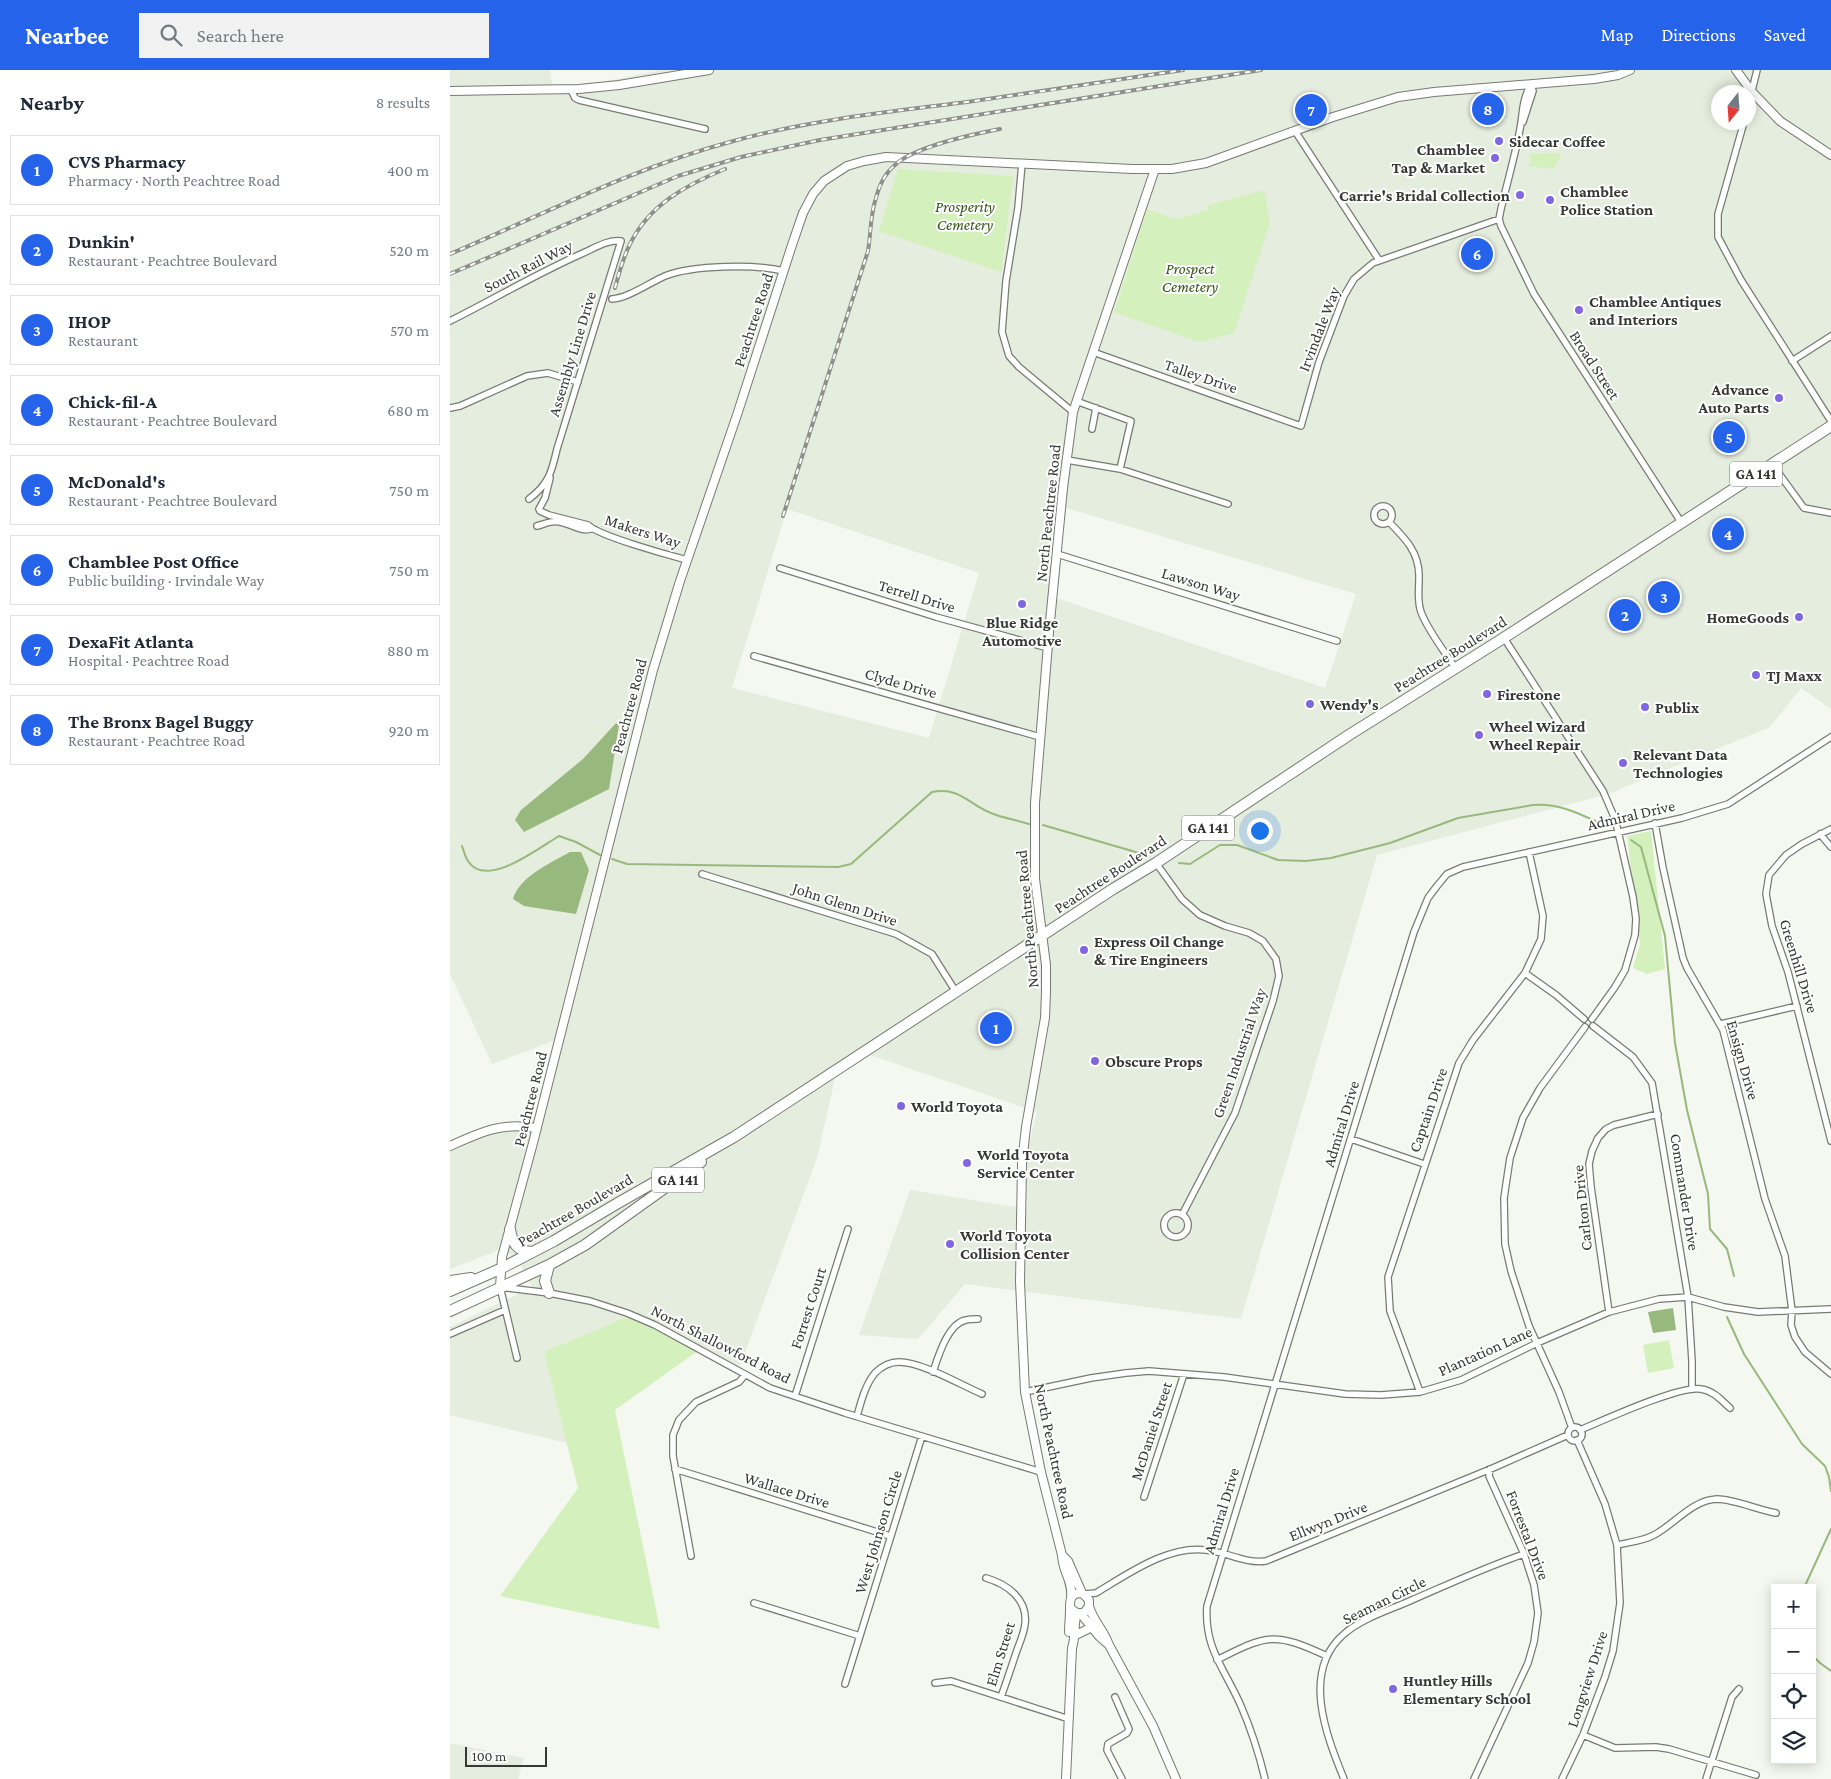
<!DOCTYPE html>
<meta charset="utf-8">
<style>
body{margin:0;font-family:"Crimson Pro",serif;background:#f2f2f3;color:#1f2937}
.controls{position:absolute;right:15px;bottom:15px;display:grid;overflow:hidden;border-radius:0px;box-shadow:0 2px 12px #0003}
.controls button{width:45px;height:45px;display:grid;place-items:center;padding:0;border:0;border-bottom:1px solid #e0e1e3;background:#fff;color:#1f2937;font:25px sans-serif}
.compass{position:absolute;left:1261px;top:15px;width:45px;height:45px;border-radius:50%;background:#fff;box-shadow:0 2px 12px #0003;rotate:197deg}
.scale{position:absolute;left:15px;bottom:12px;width:82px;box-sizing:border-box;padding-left:5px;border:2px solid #363834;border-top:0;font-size:14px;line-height:18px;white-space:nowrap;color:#363834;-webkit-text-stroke:4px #fff;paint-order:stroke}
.you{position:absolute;left:809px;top:760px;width:18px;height:18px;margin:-12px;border:4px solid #fff;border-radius:50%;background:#1a73e8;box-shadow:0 0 0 8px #1a73e833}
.badge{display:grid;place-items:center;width:32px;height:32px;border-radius:50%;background:#2563eb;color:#fff;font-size:16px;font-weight:700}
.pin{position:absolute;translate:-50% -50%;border:2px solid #fff;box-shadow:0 1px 5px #0006}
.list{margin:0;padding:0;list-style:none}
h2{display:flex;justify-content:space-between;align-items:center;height:65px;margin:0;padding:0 20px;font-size:21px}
h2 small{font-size:16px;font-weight:400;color:#747a83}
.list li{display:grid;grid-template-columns:32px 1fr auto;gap:15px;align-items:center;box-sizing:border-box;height:70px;margin:0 10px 10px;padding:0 10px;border:1px solid #e0e1e3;border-radius:0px}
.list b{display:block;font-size:19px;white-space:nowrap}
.list p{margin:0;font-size:16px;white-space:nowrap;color:#747a83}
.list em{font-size:16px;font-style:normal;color:#747a83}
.icon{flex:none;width:28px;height:28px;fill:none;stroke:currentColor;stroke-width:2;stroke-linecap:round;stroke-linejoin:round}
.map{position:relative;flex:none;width:1381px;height:1709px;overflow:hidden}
header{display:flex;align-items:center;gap:30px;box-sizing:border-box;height:70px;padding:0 25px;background:#2563eb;color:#fff}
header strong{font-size:24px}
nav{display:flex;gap:28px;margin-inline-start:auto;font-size:18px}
.search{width:350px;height:45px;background:#f2f2f3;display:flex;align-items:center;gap:12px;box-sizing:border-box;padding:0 18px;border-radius:0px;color:#747a83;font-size:19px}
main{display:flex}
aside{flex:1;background:#fff}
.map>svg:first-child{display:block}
</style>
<header>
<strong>Nearbee</strong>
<div class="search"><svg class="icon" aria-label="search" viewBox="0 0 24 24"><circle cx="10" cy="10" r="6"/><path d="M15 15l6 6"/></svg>Search here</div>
<nav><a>Map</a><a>Directions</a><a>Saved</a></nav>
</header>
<main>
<aside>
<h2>Nearby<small>8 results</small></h2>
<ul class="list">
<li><span class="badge">1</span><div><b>CVS Pharmacy</b><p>Pharmacy · North Peachtree Road</p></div><em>400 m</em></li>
<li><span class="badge">2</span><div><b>Dunkin'</b><p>Restaurant · Peachtree Boulevard</p></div><em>520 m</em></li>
<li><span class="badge">3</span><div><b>IHOP</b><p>Restaurant</p></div><em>570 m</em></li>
<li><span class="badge">4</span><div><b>Chick-fil-A</b><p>Restaurant · Peachtree Boulevard</p></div><em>680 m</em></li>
<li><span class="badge">5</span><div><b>McDonald's</b><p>Restaurant · Peachtree Boulevard</p></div><em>750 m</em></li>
<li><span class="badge">6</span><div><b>Chamblee Post Office</b><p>Public building · Irvindale Way</p></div><em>750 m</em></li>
<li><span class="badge">7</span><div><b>DexaFit Atlanta</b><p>Hospital · Peachtree Road</p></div><em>880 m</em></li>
<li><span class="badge">8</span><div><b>The Bronx Bagel Buggy</b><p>Restaurant · Peachtree Road</p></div><em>920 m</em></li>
</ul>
</aside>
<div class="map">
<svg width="1381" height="1709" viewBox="0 0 1381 1709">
<rect width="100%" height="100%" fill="#f4f8f0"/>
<path fill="#e5edde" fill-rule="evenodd" d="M 0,0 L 100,0 L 103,22 L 211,0 L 1381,0 L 1381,639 L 1351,618 L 1320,657 L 1158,724 L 927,785 L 791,1249 L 515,1214 L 468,1269 L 409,1265 L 460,1120 L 577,1139 L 575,1090 L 587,1042 L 414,983 L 386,1004 L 367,1088 L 290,1296 L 226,1264 L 94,1282 L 117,1373 L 0,1345 L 0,1257 L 82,1217 L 68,1190 L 52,1179 L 0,1199 L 0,1076 L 86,1047 L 106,970 L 42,994 L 0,904 ZM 1268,22 L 1298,22 L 1298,52 L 1268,52 ZM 814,121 L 664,242 L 697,139 L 726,149 L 759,140 L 758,135 ZM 603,434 L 906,524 L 875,618 L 600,526 ZM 337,439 L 529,503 L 479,668 L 282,618 Z
M 0,1673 L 74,1688 L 68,1709 L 0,1709 Z"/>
<path fill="#d3f0bd" d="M 1112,83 L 1104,99 L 1078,96 L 1081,91 L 1080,84 Z
M 448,99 L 563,106 L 551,202 L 429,161 Z
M 814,120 L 820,153 L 784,263 L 749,272 L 664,242 L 697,139 L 726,149 L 758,140 L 758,135 Z
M 1201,761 L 1215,899 L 1197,904 L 1183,898 L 1190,874 L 1177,766 Z
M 187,1243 L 252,1278 L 165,1340 L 210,1559 L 50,1526 L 128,1418 L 94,1282 Z
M 1219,1270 L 1224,1298 L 1198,1303 L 1193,1275 Z"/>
<path fill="#98b97d" d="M 166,653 L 169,655 L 159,719 L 74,762 L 65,750 L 71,740 L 133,689 Z
M 120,782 L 131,782 L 139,800 L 126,844 L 74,836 L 63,829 C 69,807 102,792 120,782 Z
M 1223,1238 L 1226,1260 L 1203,1263 L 1198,1242 Z"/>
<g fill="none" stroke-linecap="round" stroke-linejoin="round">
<path stroke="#98b97d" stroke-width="2" d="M 593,755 L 689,783
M 1181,770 L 1191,777 L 1215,866 L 1225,973 L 1237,1040 L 1258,1124 L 1260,1159 L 1277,1179 L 1284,1206
M 12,776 C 14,781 15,787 18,791 C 36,820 90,777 109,766 L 126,772 L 150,785
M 162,789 L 177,794 L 388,797 L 401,794 L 482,722 C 511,717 518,734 541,743 C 552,748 567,750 579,754
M 729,793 L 740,794 L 770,775 L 787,775 L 828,790 L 856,791 L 881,788 L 940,773 L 1008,748 L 1083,735 C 1111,733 1132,745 1156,756
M 1277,1247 L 1294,1284 L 1352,1374 L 1375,1396 L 1379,1407 L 1381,1421
M 1354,1518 L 1381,1459
M 1362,1585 L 1370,1593 L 1381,1601"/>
<defs>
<path id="minor" d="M 1081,15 C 1072,28 1073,44 1070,59 C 1065,86 1057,113 1051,139 L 1049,149 L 1051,156 L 1084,224 L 1231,452
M 121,20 L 125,28 L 129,30 L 255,59
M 1298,37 L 1307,0
M 1073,52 L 1083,21 L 1081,15
M 1294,52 L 1268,144 L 1268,167 L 1291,210 L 1381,351
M 845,61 L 929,190
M 572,93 L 568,138 L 556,211 L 552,262 L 559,286 L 569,297 L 623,342
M 162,229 C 178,228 199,213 215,206 C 243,195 305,194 334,201
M 0,251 C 44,229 86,204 131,184 C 143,179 158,169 171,171 L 107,379 C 102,401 99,414 79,429
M 643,282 L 851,356 L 869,292 L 894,226 L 904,209 L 923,193 L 1049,149
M 1342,291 L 1381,266
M 626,331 L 681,351 L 670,399
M 0,338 L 10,336 L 77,306 L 98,303 L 128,312
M 642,359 L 646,338
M 617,390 L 670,399 L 778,434
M 1322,394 L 1354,438 L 1381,443
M924 445a9 9 0 1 1 18 0a9 9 0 1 1-18 0Z
M 89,439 L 95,428 L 100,408
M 90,441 L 99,445 L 138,455 C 149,466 218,485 237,490
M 939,452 C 955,468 970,483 969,508 C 969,520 967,531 971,542 C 978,561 995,582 1006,599
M 87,456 C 95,454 102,450 110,452 C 121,454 131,462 141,459
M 607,484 L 887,571
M 330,498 L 486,547 L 598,578
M 1054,568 L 1153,721 L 1165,749 L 1170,770 L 1183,827 L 1186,849 L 1185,865 L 1175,900 L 1165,917 L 1142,949
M 304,586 L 590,667
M 1205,753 L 1213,798 L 1233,888 L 1237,898 L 1273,960 L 1315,1129 L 1335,1186 L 1342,1241 L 1341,1255 L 1345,1267 L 1355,1282 L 1381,1304
M 1381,759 L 1352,774 L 1336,785 L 1319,805 L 1316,824 L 1322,856 L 1338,902 L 1381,1071
M 1370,764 L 1381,777
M 706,793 L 732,829 L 750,845 L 775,856 L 799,863 L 813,871 L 826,889 L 829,906 L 823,931 L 785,1043 L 732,1145
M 252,804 L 446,864 L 482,884 L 506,922
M 1075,903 L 1106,925 L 1134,949
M 1271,954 L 1347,936
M 1143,956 L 1183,987 L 1202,1013 L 1238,1227 L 1242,1291 L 1242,1318
M 901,1069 L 974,1094
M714 1155a12 12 0 1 1 24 0a12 12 0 1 1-24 0Z
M 1159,1242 L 1141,1117 L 1139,1094 L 1142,1081 L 1148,1068 L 1156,1059 L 1164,1055 L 1208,1044
M 0,1264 L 55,1240
M 67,1288 L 50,1217 L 99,1223 L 140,1231 L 177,1243 L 205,1255 L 320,1318 L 395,1343 L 591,1402
M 483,1302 C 488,1287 498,1253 516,1250 C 519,1249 524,1249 528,1249
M 575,1322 L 641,1308 L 676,1303 L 699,1301 L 774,1307 L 895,1324 L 931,1325 L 970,1322 L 1011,1310 L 1087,1273 L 1159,1242 L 1209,1229 L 1238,1227 L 1274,1237 L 1308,1242 L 1381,1239
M 970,1322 L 940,1241 L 938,1207 L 1009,993 L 1023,970 L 1075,903 L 1091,869 L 1093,846 L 1079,782
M 345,1326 L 398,1159
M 407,1346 C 411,1332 415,1315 425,1303 C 431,1297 440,1292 449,1292 C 472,1292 511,1315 532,1324
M1118 1364a7 7 0 1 1 14 0a7 7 0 1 1-14 0Z
M 1122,1358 L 1109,1322 L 1079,1256 L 1061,1201 L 1055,1174 L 1054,1128 L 1060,1088 L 1073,1048 L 1090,1018 L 1135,957
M 1130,1360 C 1154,1350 1230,1315 1251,1319 C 1264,1321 1271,1330 1280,1338
M 225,1399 L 440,1466
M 694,1427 L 734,1304
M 1167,1475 C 1180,1472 1193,1471 1204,1465 C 1225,1454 1242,1430 1267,1429 C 1283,1429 1309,1440 1326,1443
M 241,1486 L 223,1386 L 223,1365 L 229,1350 L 246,1332 L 289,1312 L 295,1305
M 536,1508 C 557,1514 578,1529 575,1554 C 574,1564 569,1574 566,1583 C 561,1598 556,1613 551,1627
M 635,1524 L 646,1523 C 678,1504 718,1475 756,1480 C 777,1482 795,1494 816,1491 L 1043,1398 L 1118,1365
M 304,1533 L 410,1566
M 767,1590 C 818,1564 825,1562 877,1586
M 485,1613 L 501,1611 L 619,1649
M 395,1614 L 472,1366
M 665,1627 L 679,1659 L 677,1663 L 658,1674 L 657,1680 L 672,1709
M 1133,1665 L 1165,1678 L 1206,1677 L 1219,1679 L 1306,1705
M 815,1709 C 809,1684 801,1659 791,1636 C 775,1599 754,1579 757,1536 L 964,862 L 978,828 L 987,816 L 997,804 L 1013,797 L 1232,748 L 1278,734 L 1381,667
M 894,1709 C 876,1665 851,1601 894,1564 C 912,1548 940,1540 962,1530 C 999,1514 1036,1497 1074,1484
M 1024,1709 L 1078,1593 L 1084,1572 L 1088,1543 L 1084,1515 L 1074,1484 L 1039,1406 L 1040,1399
M 1112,1709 L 1133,1665 L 1155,1607 L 1163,1581 L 1170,1533 L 1167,1475 L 1155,1434 L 1127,1370
M 1256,1709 L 1282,1627 L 1289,1619"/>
<path id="tertiary" d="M 1286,0 L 1302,22 L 1330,51 L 1381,85
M 0,21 L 129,19 L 169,15 L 259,0
M 0,1076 C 31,1062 51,1052 86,1058
M 50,1217 L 52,1187 L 83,1073 L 203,600 L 230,511 L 287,345 L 342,175 L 353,143 L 363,124 L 374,111 L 397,96 L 414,91 L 436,87 L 682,99 L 722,99 L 756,93 L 883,47 L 948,27 L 984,22 L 1144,9 L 1168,5 L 1180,0
M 612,1485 L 618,1491 L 632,1523
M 621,1528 C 623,1510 612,1501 612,1485 L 591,1402 L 575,1322 L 570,1212 L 572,1094 L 576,1057 L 595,948 L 596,922 L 596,895 L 585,809 L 585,733 L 599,562 L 613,418 L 623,342 L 705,99
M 639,1536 C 643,1551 654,1560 659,1575 L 703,1656 L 726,1709
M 631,1544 L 649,1566 L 659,1575
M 619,1562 C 619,1555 620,1548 620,1540 C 620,1531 619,1523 632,1523 L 639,1530 L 639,1536 L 634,1543 L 627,1543 L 620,1538
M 624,1566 L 642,1557
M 616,1709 L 622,1578 C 626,1567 623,1555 627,1543"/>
<path id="trunk" d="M 60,1159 C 62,1173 67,1181 82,1182
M 99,1195 L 95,1211 L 99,1223
M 0,1211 L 21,1208
M 0,1221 L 50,1199 L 104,1171 L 168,1133 L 284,1067 L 663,819 L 706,793 L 899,665 L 1052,569 L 1381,356
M 0,1241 L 99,1195 L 135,1175 L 251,1092"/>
</defs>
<use href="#minor" stroke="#777b73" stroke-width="8"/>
<use href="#tertiary" stroke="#777b73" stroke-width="10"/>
<use href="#trunk" stroke="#777b73" stroke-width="12"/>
<use href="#minor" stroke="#fff" stroke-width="5.5"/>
<use href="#tertiary" stroke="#fff" stroke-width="8"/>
<use href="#trunk" stroke="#fff" stroke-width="10"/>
<defs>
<path id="rail" d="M 0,184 C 92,145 183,98 280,72 C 358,50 438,42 517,32 C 589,22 661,11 733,0
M 0,204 L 228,106 L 291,87 L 370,70 L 811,0
M 165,218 C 169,203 173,188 180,174 C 199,135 236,115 275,99
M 333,446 L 418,181 C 421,164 420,145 426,128 C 429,116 435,103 445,95 C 464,77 524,64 550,59"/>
</defs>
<use href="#rail" stroke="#8e918b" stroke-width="4"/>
<use href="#rail" stroke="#fff" stroke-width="2" stroke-dasharray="5.5" stroke-linecap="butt"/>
</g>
<g fill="#7f67e2" stroke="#fff" stroke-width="2">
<circle cx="1049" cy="71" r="5"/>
<circle cx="1045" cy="88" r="5"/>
<circle cx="1070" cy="125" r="5"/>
<circle cx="1100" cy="130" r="5"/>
<circle cx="1129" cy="240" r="5"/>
<circle cx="1329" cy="328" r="5"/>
<circle cx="572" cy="534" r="5"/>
<circle cx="1349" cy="547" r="5"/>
<circle cx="1306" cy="605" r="5"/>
<circle cx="1037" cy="624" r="5"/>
<circle cx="860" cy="634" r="5"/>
<circle cx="1195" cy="637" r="5"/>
<circle cx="1029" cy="665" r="5"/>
<circle cx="1173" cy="693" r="5"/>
<circle cx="634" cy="880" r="5"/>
<circle cx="645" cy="991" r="5"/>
<circle cx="451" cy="1036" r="5"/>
<circle cx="517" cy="1093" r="5"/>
<circle cx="500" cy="1174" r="5"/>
<circle cx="943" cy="1619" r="5"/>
</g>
<g text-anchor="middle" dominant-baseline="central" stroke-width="4" stroke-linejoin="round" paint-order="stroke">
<g fill="#fff" stroke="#727471" stroke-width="1">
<rect x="1280" y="391.5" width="52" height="25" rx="4"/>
<rect x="732" y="745.5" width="52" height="25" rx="4"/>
<rect x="202" y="1097.5" width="52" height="25" rx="4"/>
</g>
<g font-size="15" font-weight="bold" fill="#363834">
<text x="1306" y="404">GA 141</text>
<text x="758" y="758">GA 141</text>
<text x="228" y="1110">GA 141</text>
</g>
<g font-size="16" font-weight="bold" fill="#363834" stroke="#fff" text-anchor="start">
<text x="1059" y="71">Sidecar Coffee</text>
<text x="1035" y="79" text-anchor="end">Chamblee<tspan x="1035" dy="18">Tap &amp; Market</tspan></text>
<text x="1110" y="121">Chamblee<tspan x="1110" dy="18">Police Station</tspan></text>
<text x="1060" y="125" text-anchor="end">Carrie's Bridal Collection</text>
<text x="1139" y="231">Chamblee Antiques<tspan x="1139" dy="18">and Interiors</tspan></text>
<text x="1319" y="319" text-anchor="end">Advance<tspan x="1319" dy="18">Auto Parts</tspan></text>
<text x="1339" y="547" text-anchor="end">HomeGoods</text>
<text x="572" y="552" text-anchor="middle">Blue Ridge<tspan x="572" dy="18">Automotive</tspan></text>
<text x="1316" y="605">TJ Maxx</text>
<text x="1047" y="624">Firestone</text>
<text x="870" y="634">Wendy's</text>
<text x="1205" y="637">Publix</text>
<text x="1039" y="656">Wheel Wizard<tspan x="1039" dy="18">Wheel Repair</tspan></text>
<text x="1183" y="684">Relevant Data<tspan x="1183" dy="18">Technologies</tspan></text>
<text x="644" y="871">Express Oil Change<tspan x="644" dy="18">&amp; Tire Engineers</tspan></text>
<text x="655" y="991">Obscure Props</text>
<text x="461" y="1036">World Toyota</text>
<text x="527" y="1084">World Toyota<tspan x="527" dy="18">Service Center</tspan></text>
<text x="510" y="1165">World Toyota<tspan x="510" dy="18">Collision Center</tspan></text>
<text x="953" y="1610">Huntley Hills<tspan x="953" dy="18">Elementary School</tspan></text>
</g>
<g font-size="16" font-style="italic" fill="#375417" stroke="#fff">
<text x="515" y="136">Prosperity<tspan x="515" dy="18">Cemetery</tspan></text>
<text x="740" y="198">Prospect<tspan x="740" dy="18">Cemetery</tspan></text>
</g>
<g font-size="16" fill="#363834" stroke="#fff">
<text transform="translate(78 196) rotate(-27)">South Rail Way</text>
<text transform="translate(303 250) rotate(-72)">Peachtree Road</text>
<text transform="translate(869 259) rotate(-69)">Irvindale Way</text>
<text transform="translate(122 284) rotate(-73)">Assembly Line Drive</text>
<text transform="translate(1145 295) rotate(57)">Broad Street</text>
<text transform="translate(751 306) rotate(19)">Talley Drive</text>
<text transform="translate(598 443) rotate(-84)">North Peachtree Road</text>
<text transform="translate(193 461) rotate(18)">Makers Way</text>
<text transform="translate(751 514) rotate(17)">Lawson Way</text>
<text transform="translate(467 526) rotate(17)">Terrell Drive</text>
<text transform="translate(1000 584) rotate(-32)">Peachtree Boulevard</text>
<text transform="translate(451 613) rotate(16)">Clyde Drive</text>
<text transform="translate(179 636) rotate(-75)">Peachtree Road</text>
<text transform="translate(1181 745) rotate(-13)">Admiral Drive</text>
<text transform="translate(660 804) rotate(-33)">Peachtree Boulevard</text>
<text transform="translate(395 834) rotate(18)">John Glenn Drive</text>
<text transform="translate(577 849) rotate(-95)">North Peachtree Road</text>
<text transform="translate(1349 896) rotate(73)">Greenhill Drive</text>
<text transform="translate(789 983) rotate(-71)">Green Industrial Way</text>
<text transform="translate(1293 990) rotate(74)">Ensign Drive</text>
<text transform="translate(80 1029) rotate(-76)">Peachtree Road</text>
<text transform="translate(978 1040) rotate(-71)">Captain Drive</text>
<text transform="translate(891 1054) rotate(-73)">Admiral Drive</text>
<text transform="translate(1235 1122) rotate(81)">Commander Drive</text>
<text transform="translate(1132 1138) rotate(-96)">Carlton Drive</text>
<text transform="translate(125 1140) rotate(-30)">Peachtree Boulevard</text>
<text transform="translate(358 1238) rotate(-72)">Forrest Court</text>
<text transform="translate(271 1274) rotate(27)">North Shallowford Road</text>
<text transform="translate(1035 1281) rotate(-24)">Plantation Lane</text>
<text transform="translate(701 1361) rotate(-72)">McDaniel Street</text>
<text transform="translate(604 1381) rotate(78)">North Peachtree Road</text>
<text transform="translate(337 1420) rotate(17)">Wallace Drive</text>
<text transform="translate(771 1441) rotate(-73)">Admiral Drive</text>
<text transform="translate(878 1451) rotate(-22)">Ellwyn Drive</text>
<text transform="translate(428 1462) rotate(-73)">West Johnson Circle</text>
<text transform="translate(1078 1465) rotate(69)">Forrestal Drive</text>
<text transform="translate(934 1530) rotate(-26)">Seaman Circle</text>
<text transform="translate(550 1584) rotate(-73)">Elm Street</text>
<text transform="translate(1137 1609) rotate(-72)">Longview Drive</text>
</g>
</g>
</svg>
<div class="controls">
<button>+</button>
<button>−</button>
<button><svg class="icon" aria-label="locate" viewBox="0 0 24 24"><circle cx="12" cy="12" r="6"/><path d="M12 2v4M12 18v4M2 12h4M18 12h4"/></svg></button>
<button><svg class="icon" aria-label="layers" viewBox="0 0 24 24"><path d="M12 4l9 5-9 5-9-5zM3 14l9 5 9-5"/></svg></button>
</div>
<svg class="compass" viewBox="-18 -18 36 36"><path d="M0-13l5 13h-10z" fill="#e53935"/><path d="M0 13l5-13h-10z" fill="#747a83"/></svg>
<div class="scale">100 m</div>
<div class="you"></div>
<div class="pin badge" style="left:546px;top:958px">1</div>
<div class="pin badge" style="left:1175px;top:545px">2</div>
<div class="pin badge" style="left:1214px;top:527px">3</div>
<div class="pin badge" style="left:1278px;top:464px">4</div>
<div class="pin badge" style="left:1279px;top:367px">5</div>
<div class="pin badge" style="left:1027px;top:184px">6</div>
<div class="pin badge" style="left:861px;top:40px">7</div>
<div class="pin badge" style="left:1038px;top:39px">8</div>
</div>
</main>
